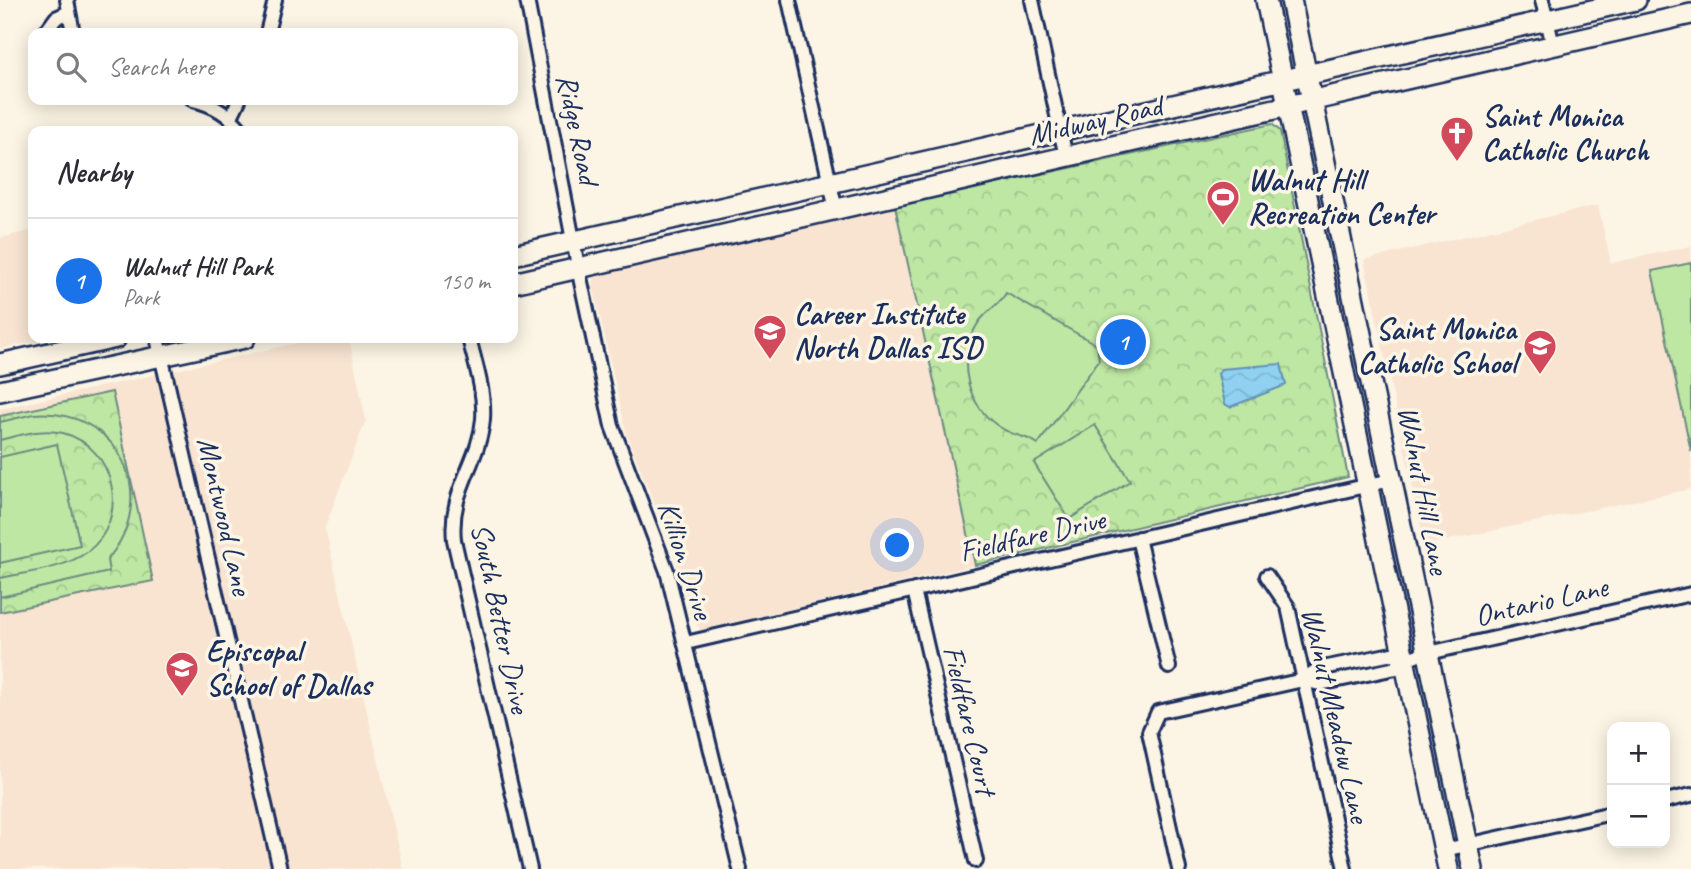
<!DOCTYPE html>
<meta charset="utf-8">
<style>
body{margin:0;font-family:Caveat,sans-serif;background:#f7f7f7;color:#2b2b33}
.controls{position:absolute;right:21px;bottom:21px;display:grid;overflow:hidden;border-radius:14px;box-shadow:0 4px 18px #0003}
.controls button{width:63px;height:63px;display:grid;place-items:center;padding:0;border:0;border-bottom:2px solid #e1e1e2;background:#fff;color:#2b2b33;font:35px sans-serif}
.you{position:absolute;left:898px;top:546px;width:24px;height:24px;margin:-18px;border:5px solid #fff;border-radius:50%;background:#1a73e8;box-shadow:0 0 0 10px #1a73e833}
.badge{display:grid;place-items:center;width:46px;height:46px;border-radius:50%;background:#1a73e8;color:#fff;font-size:23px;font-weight:700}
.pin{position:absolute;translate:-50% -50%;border:4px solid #fff;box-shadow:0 2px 7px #0006}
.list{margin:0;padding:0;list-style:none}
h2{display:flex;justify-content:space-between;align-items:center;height:91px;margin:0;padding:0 28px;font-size:30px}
h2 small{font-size:23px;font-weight:400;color:#7c7c81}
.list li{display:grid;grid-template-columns:46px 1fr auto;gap:21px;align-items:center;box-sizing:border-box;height:126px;padding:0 28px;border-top:2px solid #e1e1e2}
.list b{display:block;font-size:26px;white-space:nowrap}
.list p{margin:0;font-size:23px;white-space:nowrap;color:#7c7c81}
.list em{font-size:23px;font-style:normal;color:#7c7c81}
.icon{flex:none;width:38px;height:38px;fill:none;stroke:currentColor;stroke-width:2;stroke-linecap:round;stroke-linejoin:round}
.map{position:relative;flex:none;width:1691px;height:869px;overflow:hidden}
.search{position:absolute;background:#fff;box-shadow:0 4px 18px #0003;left:28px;top:28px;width:490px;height:77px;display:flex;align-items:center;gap:18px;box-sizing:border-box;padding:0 24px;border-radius:14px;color:#7c7c81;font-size:26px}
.panel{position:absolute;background:#fff;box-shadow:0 4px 18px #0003;left:28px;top:126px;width:490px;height:217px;border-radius:14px}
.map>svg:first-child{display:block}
</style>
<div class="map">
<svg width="1691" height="869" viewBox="0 0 1691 869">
<defs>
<pattern id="forest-crowns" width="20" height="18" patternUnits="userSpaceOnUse" patternTransform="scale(1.75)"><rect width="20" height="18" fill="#bee7a3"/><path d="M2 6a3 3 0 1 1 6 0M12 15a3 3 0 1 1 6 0" fill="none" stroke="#a3c68f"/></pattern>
<pattern id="water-waves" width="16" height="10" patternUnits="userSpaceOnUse" patternTransform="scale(1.75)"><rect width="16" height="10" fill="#90d1f1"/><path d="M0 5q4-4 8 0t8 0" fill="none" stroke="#7cb4d1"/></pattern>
</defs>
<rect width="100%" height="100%" fill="#fcf5e5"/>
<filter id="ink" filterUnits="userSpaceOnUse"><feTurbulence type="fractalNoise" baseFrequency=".0143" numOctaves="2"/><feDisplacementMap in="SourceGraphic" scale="14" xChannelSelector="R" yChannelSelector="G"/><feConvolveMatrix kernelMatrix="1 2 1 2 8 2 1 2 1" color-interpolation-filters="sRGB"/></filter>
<g filter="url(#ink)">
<path fill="#f9e4d2" d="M 1598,205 L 1611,263 L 1691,246 L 1691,489 L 1425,545 L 1364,260 Z
M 895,206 L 975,565 L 701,630 L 692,619 L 675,557 L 627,435 L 592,282 L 597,274 Z
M 33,230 L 33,338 L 54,338 L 0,349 L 0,238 Z
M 320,338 L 349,338 L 366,420 L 325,527 L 403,869 L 0,869 L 0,409 Z"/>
<path fill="url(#forest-crowns)" stroke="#6c8b80" stroke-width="2" d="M 1272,124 L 1280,131 L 1348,477 L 975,565 L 895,206 Z
M 112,392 L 153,581 L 0,612 L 0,416 Z"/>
<path fill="#bee7a3" stroke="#6c8b80" stroke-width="2" d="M 1691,263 L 1691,451 L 1652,271 Z
M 1006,293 L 1097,345 L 1099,360 L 1038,444 C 1028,436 1014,436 1003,429 C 967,409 955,360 977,325 C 984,312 1000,305 1006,293 Z
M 34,414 C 118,407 162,496 107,560 L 109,572 L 0,597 L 0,578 C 28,572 64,569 87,552 C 131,519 116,447 63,433 C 42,428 21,435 0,440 L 0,422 Z
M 1095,425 L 1130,481 L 1069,519 L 1034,463 Z
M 57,444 L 80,545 L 0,563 L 0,457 Z"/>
<path fill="url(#water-waves)" stroke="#6190b6" stroke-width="2" d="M 1281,364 L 1286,385 L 1230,407 L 1225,404 L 1218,374 L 1221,369 Z"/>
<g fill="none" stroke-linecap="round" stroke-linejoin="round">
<defs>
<path id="street" d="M 67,0 L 73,33
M 527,0 L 581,282 L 612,426 L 667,571 L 740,869
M 789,0 L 836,210
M 1032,0 L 1066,157
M 1542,0 L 1553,45
M 45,33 L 56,18 L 69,12
M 267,33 L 275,0
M 193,100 C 214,105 229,114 242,131
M 231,117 L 239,100
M 157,338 L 280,869
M 469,338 C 475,363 485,392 483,419 C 479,464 449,489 454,540 L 530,869
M 1138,538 L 1169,667
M 1267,576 L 1288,607 L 1345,869
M 914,590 L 976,861
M 686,643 L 1391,480
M 1303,680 L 1320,684 L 1391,669 L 1396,668 L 1402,659 L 1691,594
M 1665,801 L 1691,795
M 1444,850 L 1612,813
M 1179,869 L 1149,732 L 1158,712 L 1303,680 L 1318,669 L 1392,654 L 1402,659"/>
<path id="secondary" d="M 1266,0 L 1448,869
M 1291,0 L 1473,869
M 513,255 L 1636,0
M 513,283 L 1691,14
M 0,364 L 116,338
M 0,391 L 245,338"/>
</defs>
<use href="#street" stroke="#1b2f5e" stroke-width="18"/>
<use href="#secondary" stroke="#1b2f5e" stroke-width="24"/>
<use href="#street" stroke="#fcf5e5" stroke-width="12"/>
<use href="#secondary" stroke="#fcf5e5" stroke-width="19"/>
</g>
</g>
<defs>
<symbol id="church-pin" viewBox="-11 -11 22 30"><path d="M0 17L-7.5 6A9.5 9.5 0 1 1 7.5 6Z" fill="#d1495b" stroke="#fcf5e5"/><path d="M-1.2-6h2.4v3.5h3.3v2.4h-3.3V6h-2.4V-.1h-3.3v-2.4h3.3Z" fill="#fff"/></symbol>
<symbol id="stadium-pin" viewBox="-11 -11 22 30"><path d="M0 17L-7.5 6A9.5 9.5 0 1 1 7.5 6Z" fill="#d1495b" stroke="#fcf5e5"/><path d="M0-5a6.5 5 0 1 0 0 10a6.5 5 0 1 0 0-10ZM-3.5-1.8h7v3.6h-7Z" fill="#fff"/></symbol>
<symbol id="school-pin" viewBox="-11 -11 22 30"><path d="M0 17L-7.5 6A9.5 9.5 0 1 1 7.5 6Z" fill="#d1495b" stroke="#fcf5e5"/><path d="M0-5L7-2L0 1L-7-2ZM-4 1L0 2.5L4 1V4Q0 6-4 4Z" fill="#fff"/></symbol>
</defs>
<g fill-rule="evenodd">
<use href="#church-pin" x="1438" y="114" width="38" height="52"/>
<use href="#stadium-pin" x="1204" y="178" width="38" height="52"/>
<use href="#school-pin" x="751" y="312" width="38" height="52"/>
<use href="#school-pin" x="1521" y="327" width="38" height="52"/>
<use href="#school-pin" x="163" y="649" width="38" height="52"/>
</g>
<g text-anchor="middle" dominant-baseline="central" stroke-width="7" stroke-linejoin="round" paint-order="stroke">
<g font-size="30" font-weight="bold" fill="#1b2f5e" stroke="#fcf5e5" text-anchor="start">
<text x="1482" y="116">Saint Monica<tspan x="1482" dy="34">Catholic Church</tspan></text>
<text x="1248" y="180">Walnut Hill<tspan x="1248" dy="34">Recreation Center</tspan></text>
<text x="794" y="314">Career Institute<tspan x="794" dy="34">North Dallas ISD</tspan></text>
<text x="1516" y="329" text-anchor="end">Saint Monica<tspan x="1516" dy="34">Catholic School</tspan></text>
<text x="206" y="651">Episcopal<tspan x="206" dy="34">School of Dallas</tspan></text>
</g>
<g font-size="30" fill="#1b2f5e" stroke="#fcf5e5">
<text transform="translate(1095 120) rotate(-13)">Midway Road</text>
<text transform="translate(578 129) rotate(78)">Ridge Road</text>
<text transform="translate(1424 490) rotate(79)">Walnut Hill Lane</text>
<text transform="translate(225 516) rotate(77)">Montwood Lane</text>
<text transform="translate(1032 535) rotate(-13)">Fieldfare Drive</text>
<text transform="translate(686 560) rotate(72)">Killion Drive</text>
<text transform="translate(1541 601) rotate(-13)">Ontario Lane</text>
<text transform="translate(501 618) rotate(78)">South Better Drive</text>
<text transform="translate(1336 715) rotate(77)">Walnut Meadow Lane</text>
<text transform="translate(970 720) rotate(77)">Fieldfare Court</text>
</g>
</g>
</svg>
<div class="controls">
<button>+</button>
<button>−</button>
</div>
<div class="you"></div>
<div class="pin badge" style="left:1123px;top:342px">1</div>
<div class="search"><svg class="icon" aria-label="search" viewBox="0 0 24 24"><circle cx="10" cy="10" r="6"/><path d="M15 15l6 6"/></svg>Search here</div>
<section class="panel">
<h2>Nearby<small></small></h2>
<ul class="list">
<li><span class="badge">1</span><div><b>Walnut Hill Park</b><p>Park</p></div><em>150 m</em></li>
</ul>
</section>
</div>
